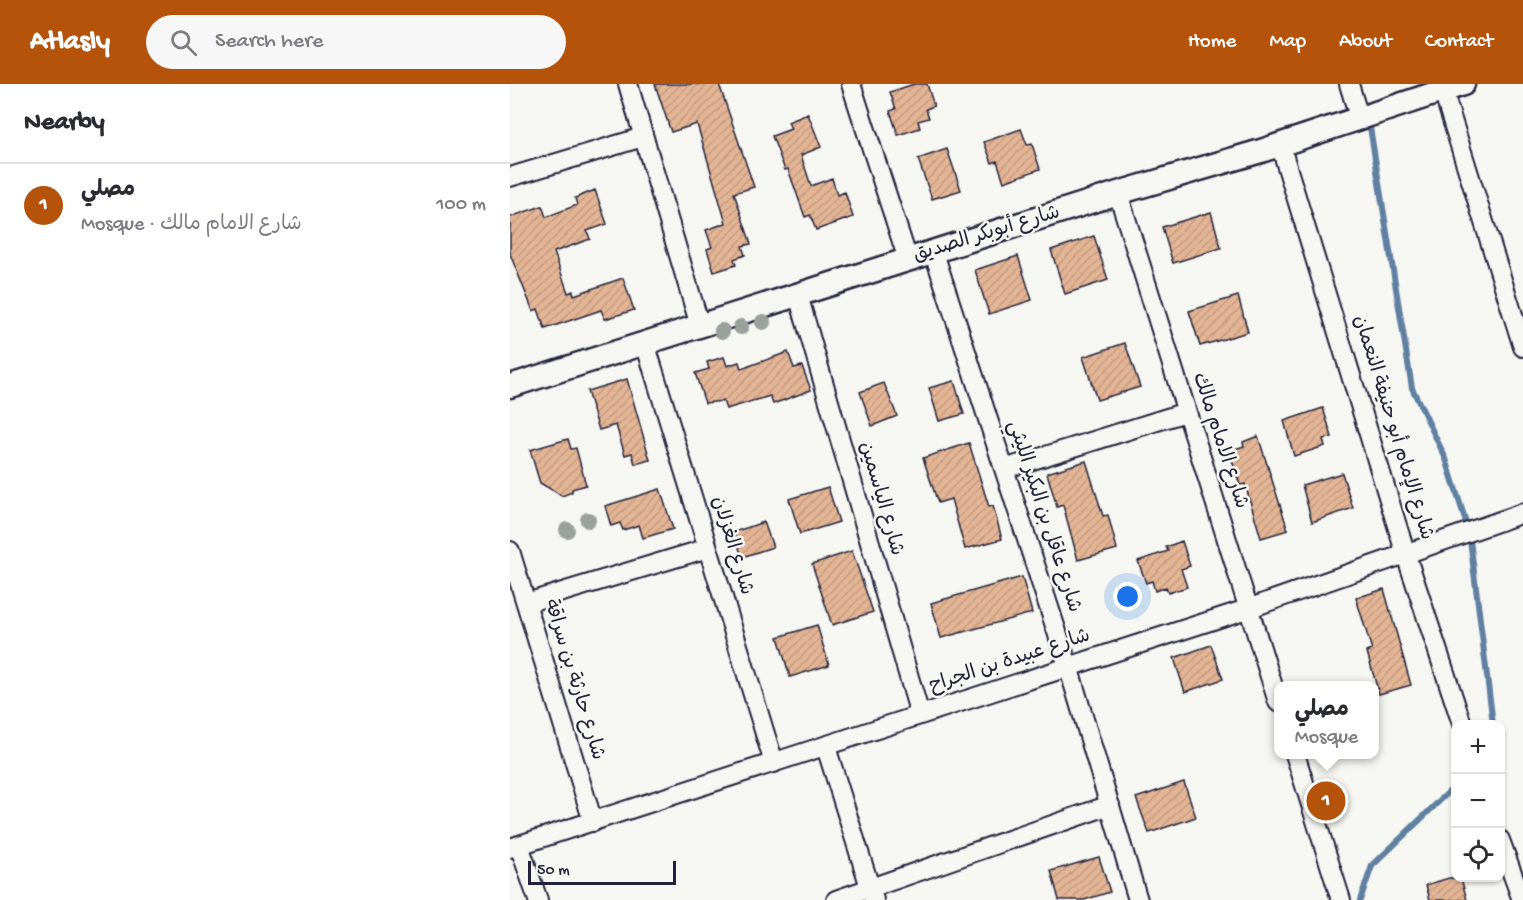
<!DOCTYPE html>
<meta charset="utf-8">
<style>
body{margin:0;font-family:"Gochi Hand","Playpen Sans Arabic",sans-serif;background:#f7f7f7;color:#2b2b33}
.controls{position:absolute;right:18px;bottom:18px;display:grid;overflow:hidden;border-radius:12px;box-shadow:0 2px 4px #0004}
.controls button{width:54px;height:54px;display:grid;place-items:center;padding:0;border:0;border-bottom:2px solid #e1e1e2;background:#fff;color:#2b2b33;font:30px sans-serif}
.scale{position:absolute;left:18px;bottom:15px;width:148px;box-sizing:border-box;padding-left:6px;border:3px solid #22223b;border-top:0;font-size:16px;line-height:21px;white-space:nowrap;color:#22223b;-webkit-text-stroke:4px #f6f6f2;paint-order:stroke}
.you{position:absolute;left:618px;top:513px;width:21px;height:21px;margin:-15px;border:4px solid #fff;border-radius:50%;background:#1a73e8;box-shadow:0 0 0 9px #1a73e833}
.badge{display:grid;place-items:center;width:39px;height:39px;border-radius:50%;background:#b45309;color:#fff;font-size:20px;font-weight:700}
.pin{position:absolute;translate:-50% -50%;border:3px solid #fff;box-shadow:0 2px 6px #0006}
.popup{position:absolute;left:764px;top:597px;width:105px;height:78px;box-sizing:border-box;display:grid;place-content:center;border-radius:12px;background:#fff;filter:drop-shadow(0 2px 4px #0005);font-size:20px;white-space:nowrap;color:#7c7c81}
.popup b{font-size:22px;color:#2b2b33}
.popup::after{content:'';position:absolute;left:50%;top:100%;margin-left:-12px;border:12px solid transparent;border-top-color:#fff}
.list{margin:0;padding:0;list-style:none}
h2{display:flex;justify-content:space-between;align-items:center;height:78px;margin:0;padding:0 24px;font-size:26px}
h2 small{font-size:20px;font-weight:400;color:#7c7c81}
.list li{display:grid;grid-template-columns:39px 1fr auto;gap:18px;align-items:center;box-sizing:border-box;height:84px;padding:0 24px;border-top:2px solid #e1e1e2}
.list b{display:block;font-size:22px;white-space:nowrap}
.list p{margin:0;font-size:20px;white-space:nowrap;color:#7c7c81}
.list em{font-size:20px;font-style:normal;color:#7c7c81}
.icon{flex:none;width:33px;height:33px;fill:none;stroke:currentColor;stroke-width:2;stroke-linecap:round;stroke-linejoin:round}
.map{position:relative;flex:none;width:1013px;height:816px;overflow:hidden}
header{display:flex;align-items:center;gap:36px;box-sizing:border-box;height:84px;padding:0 30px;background:#b45309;color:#fff}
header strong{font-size:28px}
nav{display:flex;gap:33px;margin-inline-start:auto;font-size:21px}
.search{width:420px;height:54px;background:#f7f7f7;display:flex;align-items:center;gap:15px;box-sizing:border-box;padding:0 21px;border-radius:33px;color:#7c7c81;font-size:22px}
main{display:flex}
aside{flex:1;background:#fff}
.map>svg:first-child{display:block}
</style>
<header>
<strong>Atlasly</strong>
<div class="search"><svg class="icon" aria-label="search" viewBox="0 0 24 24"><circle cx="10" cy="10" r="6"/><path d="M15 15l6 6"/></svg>Search here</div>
<nav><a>Home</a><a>Map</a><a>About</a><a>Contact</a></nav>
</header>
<main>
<aside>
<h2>Nearby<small></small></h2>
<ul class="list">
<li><span class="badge">1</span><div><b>مصلي</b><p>Mosque · شارع الامام مالك</p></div><em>100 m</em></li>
</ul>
</aside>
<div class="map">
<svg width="1013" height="816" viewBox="0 0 1013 816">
<defs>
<pattern id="building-hatch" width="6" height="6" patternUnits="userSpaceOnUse" patternTransform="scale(1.5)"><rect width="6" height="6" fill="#e4b595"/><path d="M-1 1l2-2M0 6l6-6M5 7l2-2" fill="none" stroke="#c39b81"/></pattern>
</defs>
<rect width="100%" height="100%" fill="#f6f6f2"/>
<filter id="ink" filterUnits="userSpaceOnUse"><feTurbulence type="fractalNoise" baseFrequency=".0167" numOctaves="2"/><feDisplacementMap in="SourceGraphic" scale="12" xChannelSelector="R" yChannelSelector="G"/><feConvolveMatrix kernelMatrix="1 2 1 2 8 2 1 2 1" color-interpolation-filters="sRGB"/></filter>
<g filter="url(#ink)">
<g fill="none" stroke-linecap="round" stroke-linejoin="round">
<path stroke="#6080a2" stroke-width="6" d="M 859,37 L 902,304 L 936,375 L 959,448 L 983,640
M 850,816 L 862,782 L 946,701"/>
</g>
<path fill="url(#building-hatch)" stroke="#22223b" stroke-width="1.5" d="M 145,0 L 209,0 L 244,103 L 224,109 L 241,160 L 232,162 L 235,171 L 224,175 L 226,181 L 204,188 L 197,165 L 202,163 L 196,146 L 216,139 L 187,40 L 161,48 Z
M 404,0 L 417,0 L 424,22 L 416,25 L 419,34 L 408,37 L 410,44 L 388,51 L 380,27 L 386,25 L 380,8 Z
M 298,30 L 311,63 L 291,71 L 301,102 L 322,94 L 327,111 L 335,108 L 343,133 L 306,146 L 300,131 L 295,133 L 278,85 L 275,86 L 262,52 L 281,45 L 278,38 Z
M 511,45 L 517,61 L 522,60 L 530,85 L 494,98 L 487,77 L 482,79 L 474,58 Z
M 437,65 L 451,106 L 422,115 L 408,75 Z
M 85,106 L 97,140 L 77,147 L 80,155 L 44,168 L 58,209 L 63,207 L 64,211 L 113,194 L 124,226 L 95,235 L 91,226 L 35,245 L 28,225 L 23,227 L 0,170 L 0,133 L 32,122 L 36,133 L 67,121 L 65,114 Z
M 701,128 L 711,164 L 663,179 L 652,143 Z
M 584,152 L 598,196 L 555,210 L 541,166 Z
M 508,172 L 522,216 L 479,230 L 465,186 Z
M 728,212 L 738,248 L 690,262 L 679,227 Z
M 615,259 L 630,303 L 587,316 L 573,273 Z
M 278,268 L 284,284 L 292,282 L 301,306 L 263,320 L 260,312 L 216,325 L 213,317 L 195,319 L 185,289 L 199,285 L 197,278 L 214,273 L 217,282 L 229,278 L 231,285 Z
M 117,295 L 140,376 L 125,380 L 122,369 L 115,371 L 106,341 L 89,346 L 77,307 Z
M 444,297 L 454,330 L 429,337 L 419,304 Z
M 374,299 L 387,332 L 362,342 L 350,308 Z
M 813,324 L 822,353 L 813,355 L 815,362 L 784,372 L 774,337 Z
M 748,352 L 778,446 L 751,454 L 735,400 L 730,401 L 719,367 L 734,362 L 733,358 Z
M 58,355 L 61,365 L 66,364 L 76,401 L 62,405 L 62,408 L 52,412 L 30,399 L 20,366 Z
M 459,359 L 479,423 L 483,422 L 492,455 L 455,465 L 441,415 L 428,419 L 413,374 Z
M 576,377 L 593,432 L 598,431 L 607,465 L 568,476 L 553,421 L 547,423 L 537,389 Z
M 832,389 L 843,424 L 802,438 L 792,401 Z
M 318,403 L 329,438 L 290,450 L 279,415 Z
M 150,405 L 163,445 L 133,454 L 129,441 L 113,446 L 110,439 L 101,442 L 95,422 Z
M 254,438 L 263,463 L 232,473 L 224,448 Z
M 672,457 L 680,482 L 671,485 L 677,503 L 658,509 L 656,503 L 645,507 L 642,497 L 636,499 L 628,477 L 658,467 L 656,463 Z
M 342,467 L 363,528 L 322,541 L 302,480 Z
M 512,493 L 522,529 L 431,554 L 421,519 Z
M 874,505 L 901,601 L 869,610 L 857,568 L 862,566 L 846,514 Z
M 307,541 L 319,581 L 280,593 L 268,553 Z
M 701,561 L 713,595 L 675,608 L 664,574 Z
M 674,698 L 686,733 L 639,749 L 626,714 Z
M 589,773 L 600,808 L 574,816 L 549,816 L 541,787 Z
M 939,794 L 951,794 L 957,816 L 920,816 L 916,801 Z"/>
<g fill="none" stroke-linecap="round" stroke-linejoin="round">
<defs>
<path id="minor" d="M 118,0 L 190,242
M 341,0 L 398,176
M 839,0 L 849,33
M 933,7 L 1013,263
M 770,60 L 896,471 L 952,640
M 0,93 L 133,53
M 608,109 L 768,618
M 424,169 L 559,585 L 628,816
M 288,211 L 410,631
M 135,259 L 264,679
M 494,385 L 676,328
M 0,467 L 83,738
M 16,519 L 198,464
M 316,663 L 364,816
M 785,670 L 831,816
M 990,756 L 1012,816
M 9,761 L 28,816
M 0,764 L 740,524 L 1013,429
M 326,816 L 600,721"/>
<path id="tertiary" d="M 0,302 L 608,109 L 751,67 L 953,0"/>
</defs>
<use href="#minor" stroke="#22223b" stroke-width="22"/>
<use href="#tertiary" stroke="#22223b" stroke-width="27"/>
<use href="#minor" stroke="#f6f6f2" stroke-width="18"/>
<use href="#tertiary" stroke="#f6f6f2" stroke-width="22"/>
</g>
<g fill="#9aa09c">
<circle cx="253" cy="238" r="8"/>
<circle cx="231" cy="243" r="8"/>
<circle cx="212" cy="247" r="8"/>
<circle cx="78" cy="436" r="8"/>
<circle cx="57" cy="446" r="8"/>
</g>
</g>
<g text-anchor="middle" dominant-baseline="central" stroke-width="5" stroke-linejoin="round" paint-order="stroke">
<g font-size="20" fill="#22223b" stroke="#f6f6f2">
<text transform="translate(477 151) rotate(-17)">شارع أبوبكر الصديق</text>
<text transform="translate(882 344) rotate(73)">شارع الإمام أبو حنيفة النعمان</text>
<text transform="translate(709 357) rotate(72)">شارع الامام مالك</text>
<text transform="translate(370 415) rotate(74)">شارع الياسمين</text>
<text transform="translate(533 433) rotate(72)">شارع عاقل بن البكير الليثي</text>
<text transform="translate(221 462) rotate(73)">شارع الغزلان</text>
<text transform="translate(500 578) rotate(-18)">شارع عبيدة بن الجراح</text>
<text transform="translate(63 596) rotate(73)">شارع حارثة بن سراقة</text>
</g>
</g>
</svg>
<div class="controls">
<button>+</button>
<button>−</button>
<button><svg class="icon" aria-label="locate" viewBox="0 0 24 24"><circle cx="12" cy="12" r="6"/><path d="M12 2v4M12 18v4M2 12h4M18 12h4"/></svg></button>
</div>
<div class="scale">50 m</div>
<div class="you"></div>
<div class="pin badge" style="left:816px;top:717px">1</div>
<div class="popup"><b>مصلي</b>Mosque</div>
</div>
</main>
